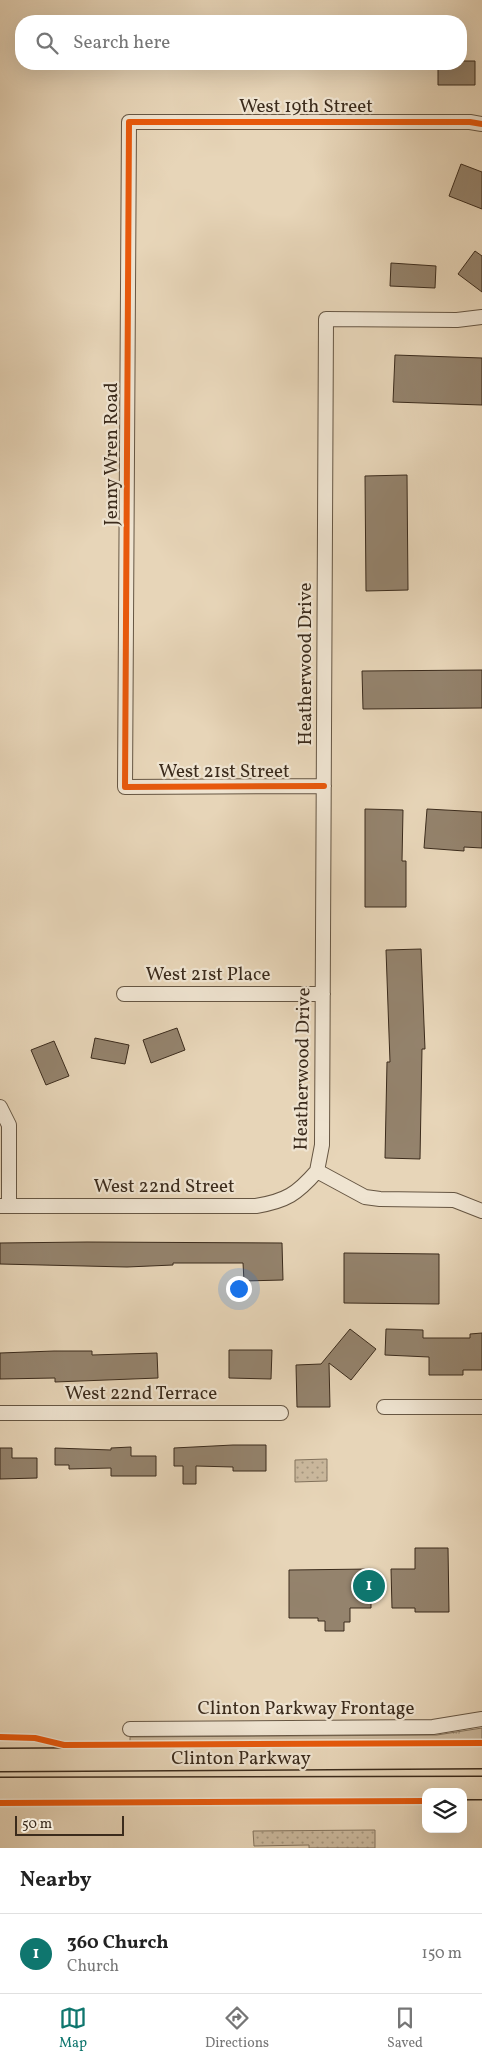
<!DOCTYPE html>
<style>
body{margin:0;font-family:Vollkorn,serif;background:#f2f2f2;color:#222}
.controls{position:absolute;right:15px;bottom:15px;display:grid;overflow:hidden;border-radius:10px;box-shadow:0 5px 20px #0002}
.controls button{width:45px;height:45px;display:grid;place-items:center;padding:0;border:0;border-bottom:1px solid #e0e0e0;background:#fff;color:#222;font:25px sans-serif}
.scale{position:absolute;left:15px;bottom:12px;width:109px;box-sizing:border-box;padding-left:5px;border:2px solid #3b2b1c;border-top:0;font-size:14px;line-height:18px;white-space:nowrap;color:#3b2b1c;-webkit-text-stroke:4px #efe4d1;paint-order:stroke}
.you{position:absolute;left:238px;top:1288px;width:18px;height:18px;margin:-12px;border:4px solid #fff;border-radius:50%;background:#1a73e8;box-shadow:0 0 0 8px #1a73e833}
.badge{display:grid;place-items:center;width:32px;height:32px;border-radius:50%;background:#0f766e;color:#fff;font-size:16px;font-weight:700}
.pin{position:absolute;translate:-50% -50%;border:2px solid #fff;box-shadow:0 1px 5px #0006}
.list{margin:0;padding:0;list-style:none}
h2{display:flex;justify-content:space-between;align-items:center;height:65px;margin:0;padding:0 20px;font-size:21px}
h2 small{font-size:16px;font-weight:400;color:#767676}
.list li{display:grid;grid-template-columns:32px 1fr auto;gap:15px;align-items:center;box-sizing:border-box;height:80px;padding:0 20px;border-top:1px solid #e0e0e0}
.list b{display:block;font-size:19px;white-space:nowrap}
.list p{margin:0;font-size:16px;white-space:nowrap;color:#767676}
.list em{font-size:16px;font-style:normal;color:#767676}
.icon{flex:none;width:28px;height:28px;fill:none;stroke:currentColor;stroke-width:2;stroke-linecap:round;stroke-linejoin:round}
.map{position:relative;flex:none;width:482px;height:1848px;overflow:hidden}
.search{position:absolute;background:#fff;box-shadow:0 5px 20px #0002;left:15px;right:15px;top:15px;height:55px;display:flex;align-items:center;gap:12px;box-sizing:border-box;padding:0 18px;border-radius:20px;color:#767676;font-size:19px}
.sheet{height:145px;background:#fff}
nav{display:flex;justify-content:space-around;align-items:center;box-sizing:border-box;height:70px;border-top:1px solid #e0e0e0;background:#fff;font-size:14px;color:#767676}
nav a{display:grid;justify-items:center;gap:2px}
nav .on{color:#0f766e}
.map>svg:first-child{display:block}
</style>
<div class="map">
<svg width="482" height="1848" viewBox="0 0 482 1848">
<defs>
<pattern id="grass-tufts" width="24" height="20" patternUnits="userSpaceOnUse" patternTransform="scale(1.25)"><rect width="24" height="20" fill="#cab89d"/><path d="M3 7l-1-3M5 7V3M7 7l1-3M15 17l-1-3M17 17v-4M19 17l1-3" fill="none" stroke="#a5967f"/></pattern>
<pattern id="park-dots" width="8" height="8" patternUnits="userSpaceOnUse" patternTransform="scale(1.25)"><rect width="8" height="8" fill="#cab89d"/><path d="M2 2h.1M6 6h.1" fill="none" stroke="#a5967f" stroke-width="1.8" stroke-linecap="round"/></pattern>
</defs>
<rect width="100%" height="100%" fill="#e7d5b8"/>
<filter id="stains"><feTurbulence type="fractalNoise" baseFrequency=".004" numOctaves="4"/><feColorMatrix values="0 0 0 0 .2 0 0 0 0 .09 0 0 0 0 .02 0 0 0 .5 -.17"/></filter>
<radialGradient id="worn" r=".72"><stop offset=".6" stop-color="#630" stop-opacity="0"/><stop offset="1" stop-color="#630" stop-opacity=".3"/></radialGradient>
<path fill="url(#grass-tufts)" stroke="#82725c" d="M 482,1728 L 482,1749 L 130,1750 L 130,1737 L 437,1735 Z"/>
<path fill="url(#park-dots)" stroke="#82725c" d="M 327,1459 L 327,1481 L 295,1482 L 295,1460 Z
M 375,1830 L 375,1848 L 309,1848 L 309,1845 L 254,1846 L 253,1831 Z"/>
<path fill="#94836d" stroke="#3b2b1c" d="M 461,61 L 475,61 L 475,85 L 438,85 L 438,64 L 461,64 Z
M 461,164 L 482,172 L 482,209 L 449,196 Z
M 475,251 L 482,256 L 482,292 L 458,274 Z
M 391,263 L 436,266 L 435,288 L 390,286 Z
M 395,355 L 482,358 L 482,405 L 393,402 Z
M 407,475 L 408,590 L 366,591 L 365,476 Z
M 482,670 L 482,708 L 363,709 L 362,671 Z
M 365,809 L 403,810 L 402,861 L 406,861 L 406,907 L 365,907 Z
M 427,809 L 482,812 L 482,848 L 464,847 L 464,851 L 424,848 Z
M 421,949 L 425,1049 L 422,1049 L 420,1159 L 385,1158 L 387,1062 L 390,1062 L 386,950 Z
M 177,1028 L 185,1050 L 151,1063 L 143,1040 Z
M 95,1038 L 129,1045 L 125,1064 L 91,1058 Z
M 54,1041 L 69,1076 L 46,1085 L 31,1050 Z
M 87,1242 L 282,1243 L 283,1280 L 244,1281 L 243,1263 L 173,1263 L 173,1265 L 127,1267 L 0,1264 L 0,1243 Z
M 344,1253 L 439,1254 L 439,1304 L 344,1303 Z
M 350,1329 L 376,1349 L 351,1380 L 329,1363 L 330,1407 L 297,1407 L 296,1365 L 321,1364 Z
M 386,1329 L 423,1330 L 423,1338 L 470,1338 L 470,1334 L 482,1333 L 482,1370 L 463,1370 L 463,1375 L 429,1375 L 429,1357 L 385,1355 Z
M 229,1350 L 272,1350 L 271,1379 L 229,1378 Z
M 54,1351 L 92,1351 L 92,1355 L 157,1353 L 158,1378 L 55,1382 L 55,1378 L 0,1379 L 0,1353 Z
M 233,1445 L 266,1445 L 266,1471 L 233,1471 L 233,1467 L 196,1466 L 196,1484 L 183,1484 L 183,1466 L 174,1466 L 174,1448 Z
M 131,1447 L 131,1456 L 156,1456 L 156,1476 L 111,1476 L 111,1468 L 69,1469 L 69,1465 L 55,1465 L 55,1448 L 111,1450 L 111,1448 Z
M 0,1448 L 12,1448 L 12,1458 L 37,1458 L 37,1478 L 0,1479 Z
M 415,1548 L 448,1548 L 449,1612 L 415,1612 L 415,1608 L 392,1608 L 391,1569 L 415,1569 Z
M 371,1569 L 371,1608 L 350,1608 L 350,1622 L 344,1622 L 344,1631 L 325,1631 L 325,1621 L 318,1621 L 318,1618 L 289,1618 L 289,1570 Z"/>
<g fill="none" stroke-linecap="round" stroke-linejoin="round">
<defs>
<path id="minor" d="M 482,317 L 457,320 L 326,319 L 322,1145 L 317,1171 L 365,1197 L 380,1199 L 454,1200 L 482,1211
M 324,786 L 125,787 L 129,122 L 470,122 L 482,124
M 124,994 L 323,994
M 0,1107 L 9,1125 L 9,1206
M 0,1206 L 256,1206 C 286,1201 297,1194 317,1171
M 384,1407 L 482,1407
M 0,1413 L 281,1413
M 130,1729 L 433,1727 L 482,1719"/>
<path id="primary" d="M 0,1760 L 482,1757
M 0,1789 L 482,1788"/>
</defs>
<use href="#minor" stroke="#665643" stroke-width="16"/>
<use href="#primary" stroke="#3b2b1c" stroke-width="25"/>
<use href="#minor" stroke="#efe4d1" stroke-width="14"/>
<use href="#primary" stroke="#e7d5b8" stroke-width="22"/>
<defs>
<path id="cycleway" d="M 324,786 L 125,787 L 129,122 L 470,122 L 482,124
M 0,1737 L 35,1738 L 64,1745 L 482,1743
M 0,1803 L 426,1801"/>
</defs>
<use href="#cycleway" stroke="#efe4d1" stroke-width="9"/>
<use href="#cycleway" stroke="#e8590c" stroke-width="6"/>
</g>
<g text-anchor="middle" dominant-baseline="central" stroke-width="4.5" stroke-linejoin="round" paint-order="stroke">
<g font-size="19" fill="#3b2b1c" stroke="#efe4d1">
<text x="306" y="107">West 19th Street</text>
<text transform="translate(112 454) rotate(-90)">Jenny Wren Road</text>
<text transform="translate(306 664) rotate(-90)">Heatherwood Drive</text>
<text x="224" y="772">West 21st Street</text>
<text x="208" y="975">West 21st Place</text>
<text transform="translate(303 1069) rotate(-89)">Heatherwood Drive</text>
<text x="164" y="1187">West 22nd Street</text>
<text x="141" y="1394">West 22nd Terrace</text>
<text x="306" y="1709">Clinton Parkway Frontage</text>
<text x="241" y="1759">Clinton Parkway</text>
</g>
</g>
<rect width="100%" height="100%" filter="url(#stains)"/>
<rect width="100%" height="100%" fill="url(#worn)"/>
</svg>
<div class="controls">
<button><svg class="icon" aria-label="layers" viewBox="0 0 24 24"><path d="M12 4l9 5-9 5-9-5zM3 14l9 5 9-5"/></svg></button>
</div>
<div class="scale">50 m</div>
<div class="you"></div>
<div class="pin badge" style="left:369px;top:1586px">1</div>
<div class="search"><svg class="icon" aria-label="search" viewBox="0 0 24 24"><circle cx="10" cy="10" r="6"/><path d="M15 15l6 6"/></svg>Search here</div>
</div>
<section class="sheet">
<h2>Nearby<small></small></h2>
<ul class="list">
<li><span class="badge">1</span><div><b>360 Church</b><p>Church</p></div><em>150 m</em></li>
</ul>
</section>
<nav>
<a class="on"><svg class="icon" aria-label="map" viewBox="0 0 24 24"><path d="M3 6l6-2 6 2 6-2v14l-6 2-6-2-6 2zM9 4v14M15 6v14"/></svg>Map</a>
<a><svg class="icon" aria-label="directions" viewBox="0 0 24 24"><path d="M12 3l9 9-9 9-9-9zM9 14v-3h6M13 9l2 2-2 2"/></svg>Directions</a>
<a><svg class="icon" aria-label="saved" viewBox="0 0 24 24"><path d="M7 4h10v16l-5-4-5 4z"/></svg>Saved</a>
</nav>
